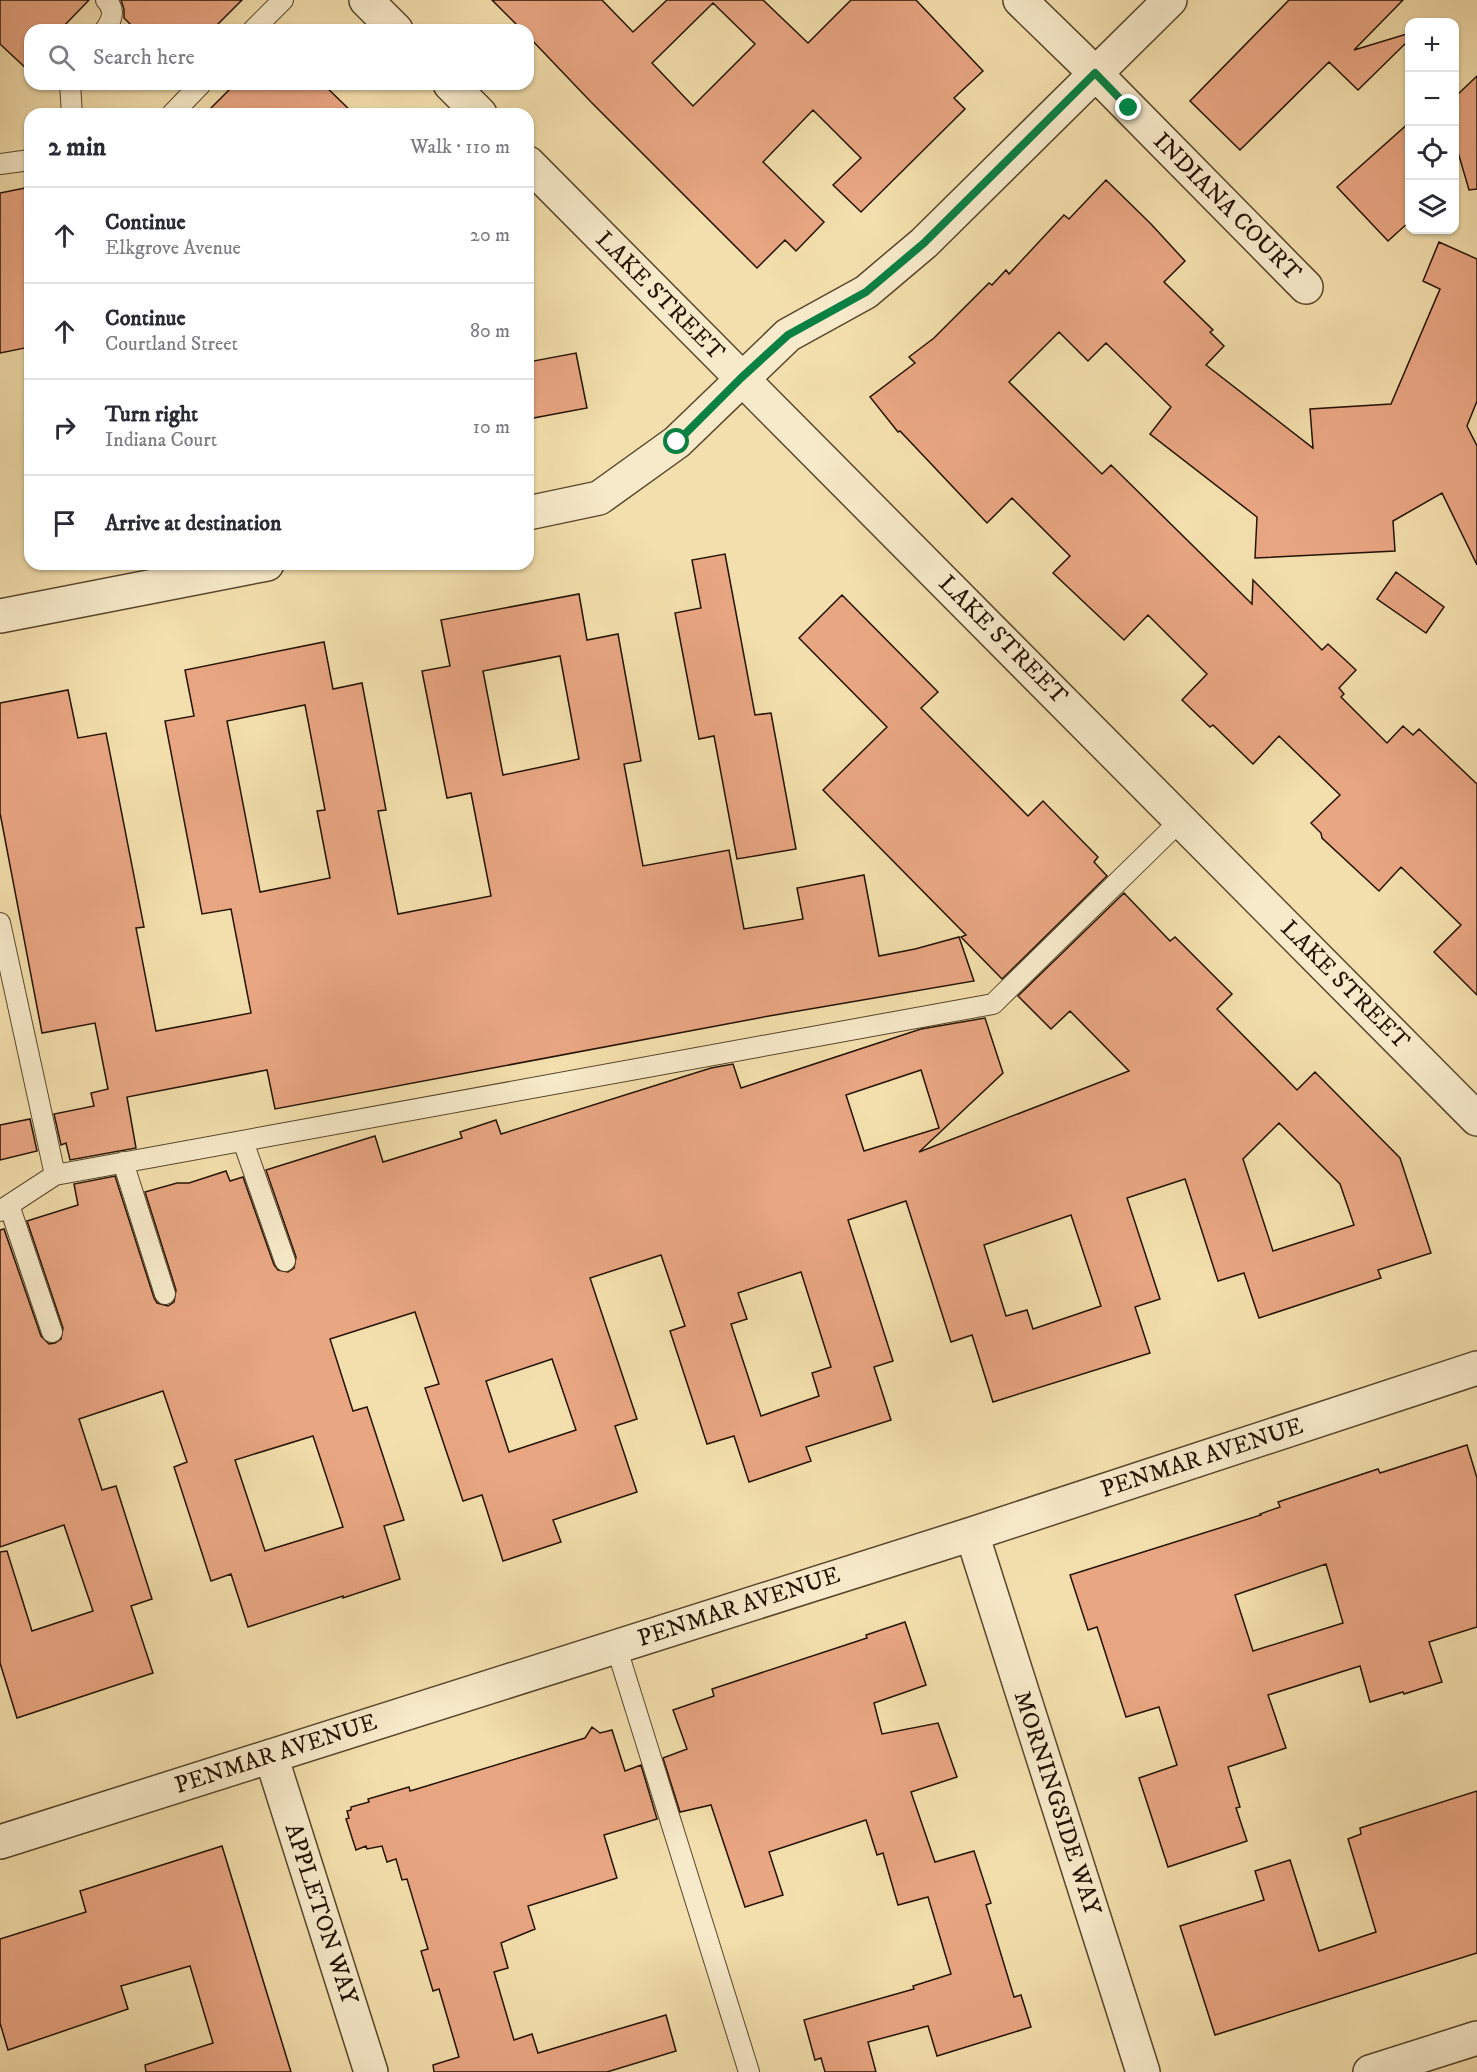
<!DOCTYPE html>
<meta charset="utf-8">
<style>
body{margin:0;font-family:"IM FELL DW Pica",serif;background:#f7f7f7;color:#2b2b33}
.controls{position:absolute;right:18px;top:18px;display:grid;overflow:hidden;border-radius:12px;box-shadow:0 2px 4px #0004}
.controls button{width:54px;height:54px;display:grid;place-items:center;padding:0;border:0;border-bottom:2px solid #e1e1e2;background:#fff;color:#2b2b33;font:30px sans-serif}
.stop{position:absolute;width:18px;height:18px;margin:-14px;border:4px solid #0b8043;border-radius:50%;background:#fff}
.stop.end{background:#0b8043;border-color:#fff;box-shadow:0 2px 6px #0008}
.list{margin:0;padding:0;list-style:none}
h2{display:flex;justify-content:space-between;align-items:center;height:78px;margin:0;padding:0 24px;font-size:26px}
h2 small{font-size:20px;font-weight:400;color:#7c7c81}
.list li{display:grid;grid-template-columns:39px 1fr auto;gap:18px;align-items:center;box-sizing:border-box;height:96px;padding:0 24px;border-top:2px solid #e1e1e2}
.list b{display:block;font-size:22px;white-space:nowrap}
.list p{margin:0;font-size:20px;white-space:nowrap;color:#7c7c81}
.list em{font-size:20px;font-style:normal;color:#7c7c81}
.icon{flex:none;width:33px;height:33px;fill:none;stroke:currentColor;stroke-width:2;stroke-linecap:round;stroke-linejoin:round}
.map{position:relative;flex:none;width:1477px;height:2072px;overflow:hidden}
.search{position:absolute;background:#fff;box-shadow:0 2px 4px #0004;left:24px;top:24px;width:510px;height:66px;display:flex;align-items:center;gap:15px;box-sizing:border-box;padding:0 21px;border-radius:18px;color:#7c7c81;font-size:22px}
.panel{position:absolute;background:#fff;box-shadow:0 2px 4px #0004;left:24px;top:108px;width:510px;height:462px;border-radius:18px}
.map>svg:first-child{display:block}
</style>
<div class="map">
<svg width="1477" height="2072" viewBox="0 0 1477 2072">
<rect width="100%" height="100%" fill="#f3dfad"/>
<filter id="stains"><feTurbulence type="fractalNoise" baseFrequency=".00333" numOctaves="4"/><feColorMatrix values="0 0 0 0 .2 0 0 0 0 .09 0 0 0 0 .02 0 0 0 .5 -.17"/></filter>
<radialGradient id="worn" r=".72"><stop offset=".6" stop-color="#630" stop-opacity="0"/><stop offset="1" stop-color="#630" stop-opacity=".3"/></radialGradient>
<path fill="#e9a683" stroke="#241300" stroke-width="1.5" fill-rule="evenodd" d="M 0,0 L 89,0 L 60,30 L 30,30 L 30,72 L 0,44 Z
M 121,0 L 242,0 L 212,30 L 136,30 L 124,18 L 124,9 Z
M 492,0 L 602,0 L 633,32 L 667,0 L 763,0 L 808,43 L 851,0 L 916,0 L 983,71 L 954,98 L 965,109 L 861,212 L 833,185 L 861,158 L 813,110 L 763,162 L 824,222 L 796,251 L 785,240 L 757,268 L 591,102 L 528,36 L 528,30 L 522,30 ZM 713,3 L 755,44 L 693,106 L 652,63 Z
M 1289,0 L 1403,0 L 1354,50 L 1410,33 L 1410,39 L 1358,90 L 1329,62 L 1240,150 L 1190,101 Z
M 1477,76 L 1477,189 L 1469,190 L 1455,142 L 1455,97 Z
M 235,84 L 323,84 L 354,114 L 205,114 Z
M 1410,122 L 1410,221 L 1388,241 L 1337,187 Z
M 1106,180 L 1151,224 L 1185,261 L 1164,282 L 1213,330 L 1210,332 L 1224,346 L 1206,365 L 1313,448 L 1310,409 L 1391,404 L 1440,289 L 1423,281 L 1439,242 L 1477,259 L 1477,401 L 1467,426 L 1477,446 L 1477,565 L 1442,493 L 1393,521 L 1395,551 L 1255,558 L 1257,517 L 1150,434 L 1171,407 L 1106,343 L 1088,361 L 1059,332 L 1009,382 L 1102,474 L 1111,465 L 1252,604 L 1253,580 L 1322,650 L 1328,644 L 1356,670 L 1339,688 L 1344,694 L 1341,697 L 1387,743 L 1403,726 L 1413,735 L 1419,729 L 1477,784 L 1477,995 L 1434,952 L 1461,925 L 1401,867 L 1379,891 L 1322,838 L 1321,833 L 1311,823 L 1340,795 L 1279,736 L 1253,764 L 1213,725 L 1210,727 L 1182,700 L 1207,674 L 1148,615 L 1124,640 L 1053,573 L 1070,556 L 1012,498 L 987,523 L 900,431 L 898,432 L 870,397 L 915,363 L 909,357 L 934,338 L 989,283 L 992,285 L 1006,270 L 1009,274 L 1064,215 L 1069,219 Z
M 30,187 L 30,347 L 0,353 L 0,193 Z
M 576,353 L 587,408 L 528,419 L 528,362 Z
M 725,554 L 755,715 L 771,713 L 796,849 L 737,859 L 714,736 L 699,739 L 675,613 L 701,608 L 692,560 Z
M 1396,572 L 1444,607 L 1426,633 L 1377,599 Z
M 579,594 L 587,640 L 618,634 L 641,761 L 624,764 L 643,866 L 729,850 L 744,929 L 803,919 L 797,888 L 864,875 L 879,956 L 915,949 L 959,937 L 974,981 L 769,1016 L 275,1109 L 267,1070 L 127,1097 L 136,1148 L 70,1160 L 66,1143 L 61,1145 L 54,1114 L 94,1106 L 91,1093 L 108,1089 L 95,1023 L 42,1033 L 0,813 L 0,703 L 68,690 L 78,738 L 106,733 L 144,927 L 136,928 L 156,1031 L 251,1013 L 231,909 L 202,914 L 165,721 L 194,716 L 185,670 L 324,642 L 333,689 L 362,683 L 386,810 L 378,811 L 398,914 L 491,896 L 471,793 L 447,798 L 422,671 L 450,666 L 441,620 ZM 560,656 L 579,759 L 503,775 L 483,671 ZM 305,705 L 325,810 L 317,811 L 330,878 L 260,892 L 227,721 Z
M 842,595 L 938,692 L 921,708 L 1028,816 L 1043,801 L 1098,857 L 1094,862 L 1107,876 L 1002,979 L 961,937 L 966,935 L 823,790 L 887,727 L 799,638 Z
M 1124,893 L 1170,941 L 1175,937 L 1232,994 L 1217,1009 L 1297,1090 L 1315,1072 L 1400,1158 L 1431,1253 L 1378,1270 L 1381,1278 L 1259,1318 L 1244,1273 L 1218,1281 L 1185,1179 L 1127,1198 L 1160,1299 L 1135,1307 L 1150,1353 L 993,1402 L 972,1335 L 951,1342 L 906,1201 L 848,1220 L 893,1361 L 874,1367 L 891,1420 L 806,1447 L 811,1461 L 749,1482 L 734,1436 L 707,1444 L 670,1331 L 685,1326 L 661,1255 L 590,1278 L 637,1419 L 615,1426 L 637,1492 L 553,1520 L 561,1542 L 503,1561 L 482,1495 L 463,1501 L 425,1388 L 439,1384 L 415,1312 L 330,1339 L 353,1411 L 367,1407 L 404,1520 L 384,1526 L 400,1579 L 343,1598 L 343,1596 L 248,1627 L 231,1574 L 211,1581 L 174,1467 L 187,1462 L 163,1391 L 79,1419 L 102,1490 L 116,1486 L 152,1599 L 131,1606 L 153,1673 L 17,1718 L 0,1663 L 0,1552 L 7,1551 L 32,1631 L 93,1611 L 64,1525 L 0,1547 L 0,1230 L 4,1229 L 41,1336 L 49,1344 L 55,1343 L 61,1339 L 63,1328 L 27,1221 L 78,1205 L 74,1184 L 115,1176 L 154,1298 L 157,1303 L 168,1306 L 174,1302 L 176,1290 L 145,1192 L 177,1183 L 189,1183 L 226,1171 L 230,1181 L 243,1177 L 274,1265 L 278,1270 L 288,1272 L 294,1268 L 296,1257 L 266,1170 L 375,1136 L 383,1162 L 462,1138 L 460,1132 L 496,1120 L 501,1134 L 711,1068 L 733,1064 L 741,1088 L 921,1029 L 985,1018 L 1003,1073 L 919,1152 L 1129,1071 L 1070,1011 L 1051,1029 L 1018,996 ZM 921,1070 L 939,1128 L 864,1151 L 846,1095 ZM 1279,1123 L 1340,1184 L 1354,1225 L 1273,1251 L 1243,1159 ZM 1071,1215 L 1101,1306 L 1033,1329 L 1027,1310 L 1006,1316 L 984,1245 ZM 801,1272 L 831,1367 L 812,1373 L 819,1396 L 761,1416 L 731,1324 L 747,1319 L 738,1293 ZM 552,1359 L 576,1430 L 509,1452 L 486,1381 ZM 313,1436 L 343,1527 L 265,1551 L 235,1460 Z
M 30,1119 L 37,1151 L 0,1160 L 0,1125 Z
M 1467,1445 L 1477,1478 L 1477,1627 L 1429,1642 L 1442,1682 L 1404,1694 L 1403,1692 L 1370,1702 L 1360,1666 L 1268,1695 L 1286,1748 L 1228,1767 L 1240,1807 L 1236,1808 L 1247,1841 L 1168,1867 L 1139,1778 L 1177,1765 L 1159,1707 L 1126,1717 L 1097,1627 L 1088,1630 L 1070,1575 L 1261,1515 L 1260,1514 L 1280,1507 L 1278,1502 L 1378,1469 L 1380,1473 ZM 1326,1564 L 1343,1623 L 1253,1651 L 1235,1595 Z
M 905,1622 L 926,1685 L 874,1703 L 882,1734 L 938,1723 L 957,1777 L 911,1792 L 935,1862 L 974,1851 L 991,1903 L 986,1905 L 1014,1997 L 1021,1995 L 1031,2027 L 937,2056 L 928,2026 L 868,2042 L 876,2072 L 825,2072 L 821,2058 L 815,2060 L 804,2020 L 914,1989 L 913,1986 L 951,1974 L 928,1897 L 898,1905 L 883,1853 L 877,1855 L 866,1820 L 769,1852 L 783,1895 L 745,1907 L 711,1805 L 680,1812 L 663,1758 L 687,1749 L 673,1710 L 714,1696 L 712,1689 L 867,1638 L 866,1635 Z
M 592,1727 L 600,1733 L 612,1730 L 625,1771 L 641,1765 L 657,1819 L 604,1835 L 617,1878 L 528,1906 L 535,1929 L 501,1943 L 508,1968 L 494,1972 L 514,2040 L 532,2034 L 538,2053 L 666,2015 L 676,2051 L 607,2072 L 434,2072 L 433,2065 L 459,2057 L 439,1989 L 433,1991 L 421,1951 L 428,1949 L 407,1879 L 402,1880 L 396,1859 L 387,1862 L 382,1846 L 367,1849 L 366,1846 L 356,1850 L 346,1819 L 349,1818 L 347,1811 L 351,1810 L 351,1807 L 369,1802 L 368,1799 L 409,1787 L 410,1791 L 585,1738 Z
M 1477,1791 L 1477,1953 L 1215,2035 L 1180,1926 L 1264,1900 L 1255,1871 L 1290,1860 L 1319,1951 L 1376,1932 L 1348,1839 L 1361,1834 L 1360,1828 Z
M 222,1846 L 291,2072 L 146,2072 L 145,2065 L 213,2043 L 190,1966 L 121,1986 L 128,2009 L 8,2050 L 0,2023 L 0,1939 L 86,1912 L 80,1891 Z"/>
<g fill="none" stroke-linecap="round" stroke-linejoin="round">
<defs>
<path id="service" d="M 105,30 C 112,20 116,10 106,0
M 253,30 L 283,0
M 70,84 L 72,114
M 172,114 L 201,84
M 0,164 L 30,160
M 0,923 L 55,1175
M 243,1141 L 285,1261
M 123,1162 L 165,1294
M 9,1205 L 52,1332
M 0,1211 L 55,1175 L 993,1004 L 1181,820
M 616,1646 L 749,2072"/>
<path id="minor" d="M 1020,0 L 1095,73 L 1306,287
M 528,513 L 599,498 L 677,442 L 788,335 L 866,292 L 924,243 L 1170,0
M 0,616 L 267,564
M 972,1534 L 1143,2072
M 271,1756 L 371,2072
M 0,1842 L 972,1534 L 1477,1368
M 1370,2072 L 1477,2038"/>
<path id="tertiary" d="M 366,0 L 396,30
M 450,84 L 480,114
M 528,163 L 1477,1119"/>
</defs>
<use href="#service" stroke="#58462b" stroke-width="22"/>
<use href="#minor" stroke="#58462b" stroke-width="36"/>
<use href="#tertiary" stroke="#58462b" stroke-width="36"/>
<use href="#service" stroke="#f7eaca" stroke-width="20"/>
<use href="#minor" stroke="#f7eaca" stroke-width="33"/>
<use href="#tertiary" stroke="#f7eaca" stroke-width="33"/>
</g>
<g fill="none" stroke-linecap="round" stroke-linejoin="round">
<path stroke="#0b8043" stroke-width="8" d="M 677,442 L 741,378 L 788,335 L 866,292 L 924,243 L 1095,73 L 1129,108"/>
</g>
<g text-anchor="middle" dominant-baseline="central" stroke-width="5" stroke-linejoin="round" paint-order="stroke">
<g font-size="24" fill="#241300" stroke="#f7eaca">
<text transform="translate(1227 207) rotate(45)">INDIANA COURT</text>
<text transform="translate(660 296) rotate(45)">LAKE STREET</text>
<text transform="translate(1003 640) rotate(45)">LAKE STREET</text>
<text transform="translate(1345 985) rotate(45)">LAKE STREET</text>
<text transform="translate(1202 1458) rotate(-18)">PENMAR AVENUE</text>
<text transform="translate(739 1607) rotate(-18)">PENMAR AVENUE</text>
<text transform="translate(276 1754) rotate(-18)">PENMAR AVENUE</text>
<text transform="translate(1057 1803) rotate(72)">MORNINGSIDE WAY</text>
<text transform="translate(321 1914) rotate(72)">APPLETON WAY</text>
</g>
</g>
<rect width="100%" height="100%" filter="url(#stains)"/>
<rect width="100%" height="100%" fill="url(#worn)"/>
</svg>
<div class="controls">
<button>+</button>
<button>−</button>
<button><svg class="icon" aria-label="locate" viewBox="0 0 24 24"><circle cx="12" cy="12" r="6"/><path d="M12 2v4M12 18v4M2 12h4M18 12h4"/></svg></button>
<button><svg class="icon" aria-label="layers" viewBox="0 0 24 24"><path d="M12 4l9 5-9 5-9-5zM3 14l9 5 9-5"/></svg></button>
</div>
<div class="stop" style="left:677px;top:442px"></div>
<div class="stop end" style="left:1129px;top:108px"></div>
<div class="search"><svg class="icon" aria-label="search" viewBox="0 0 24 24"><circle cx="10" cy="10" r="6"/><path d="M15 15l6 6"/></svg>Search here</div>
<section class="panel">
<h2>2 min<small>Walk · 110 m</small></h2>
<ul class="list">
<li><svg class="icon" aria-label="ahead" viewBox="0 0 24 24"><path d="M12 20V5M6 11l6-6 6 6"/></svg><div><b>Continue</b><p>Elkgrove Avenue</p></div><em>20 m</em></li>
<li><svg class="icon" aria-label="ahead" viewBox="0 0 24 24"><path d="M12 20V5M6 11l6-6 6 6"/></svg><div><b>Continue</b><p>Courtland Street</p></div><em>80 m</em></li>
<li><svg class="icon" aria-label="right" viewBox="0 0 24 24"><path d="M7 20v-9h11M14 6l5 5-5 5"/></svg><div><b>Turn right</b><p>Indiana Court</p></div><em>10 m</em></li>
<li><svg class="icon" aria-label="arrive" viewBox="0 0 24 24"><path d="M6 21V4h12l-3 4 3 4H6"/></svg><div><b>Arrive at destination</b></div></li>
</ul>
</section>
</div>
